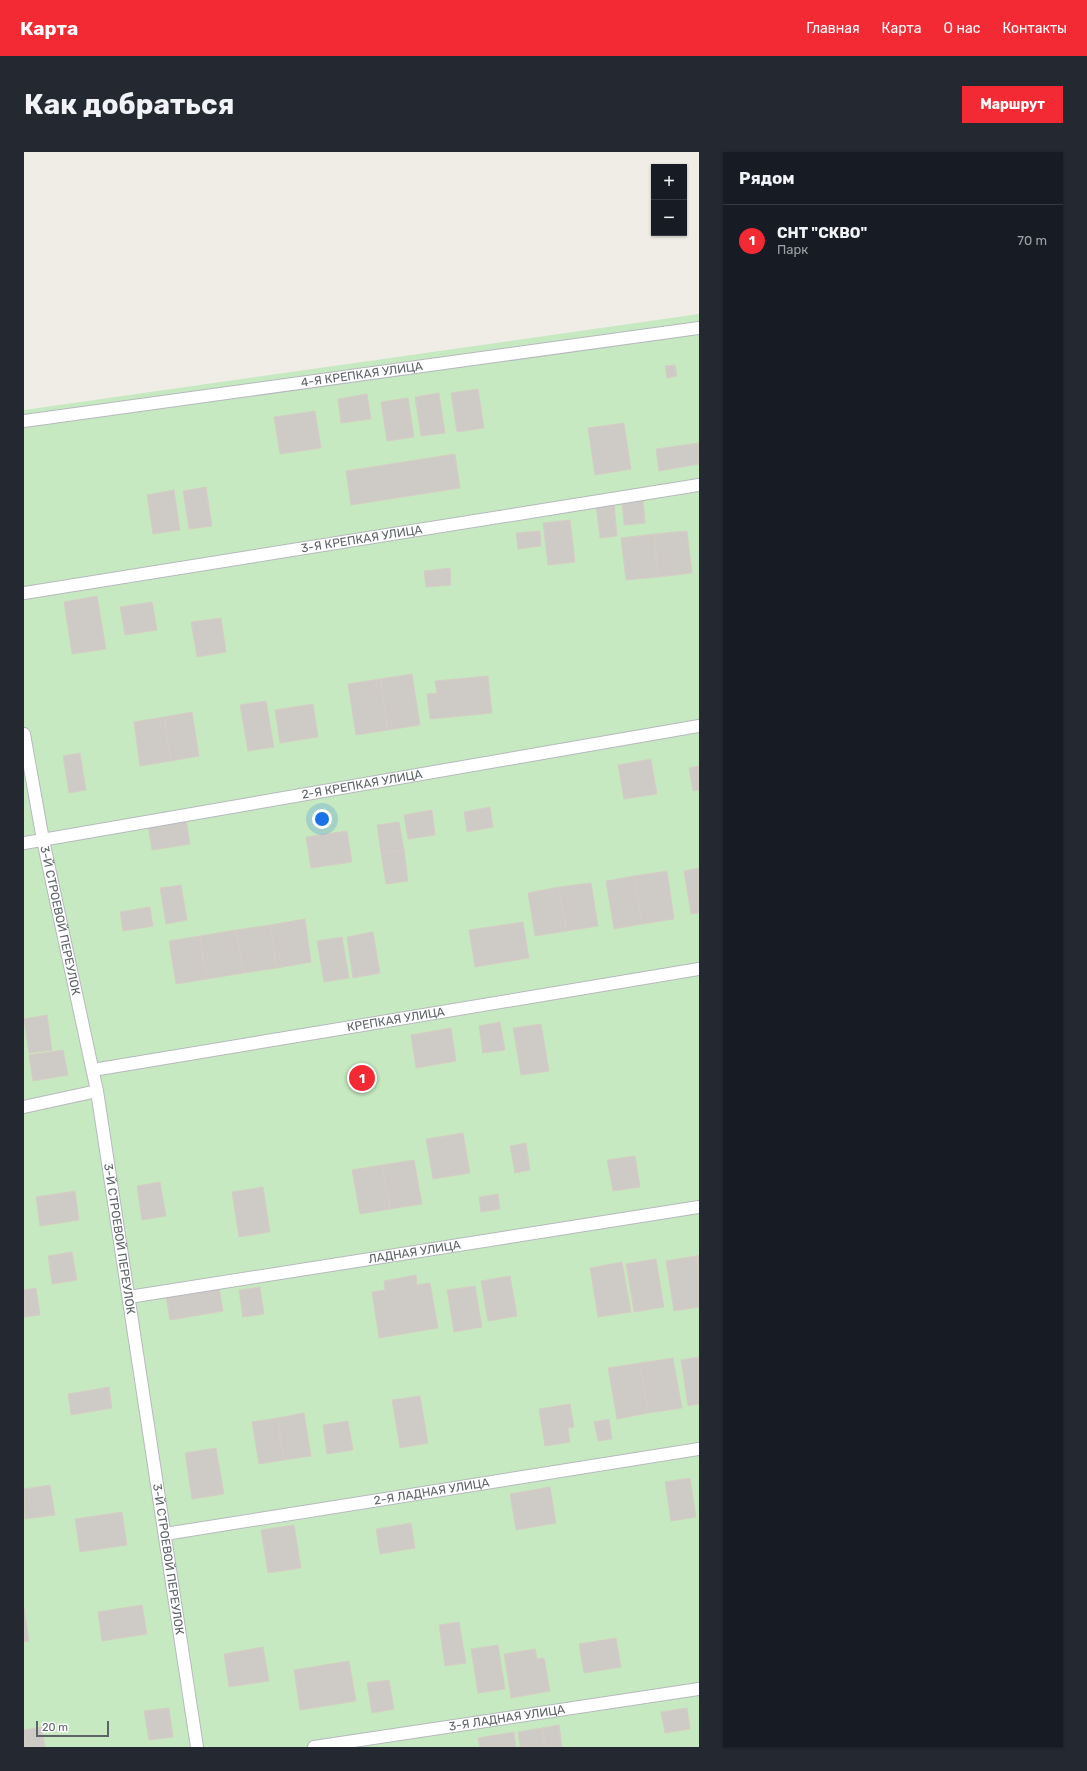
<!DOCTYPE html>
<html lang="ru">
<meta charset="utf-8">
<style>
body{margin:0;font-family:Rubik,sans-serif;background:#242831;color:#f1f3f6}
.controls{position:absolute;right:12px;top:12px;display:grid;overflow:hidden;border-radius:0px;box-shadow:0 1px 3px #0004}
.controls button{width:36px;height:36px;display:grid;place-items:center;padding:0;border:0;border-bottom:1px solid #363941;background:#171b24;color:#f1f3f6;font:20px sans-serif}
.scale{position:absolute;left:12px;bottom:10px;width:73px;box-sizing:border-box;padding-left:4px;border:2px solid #5d6367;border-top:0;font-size:11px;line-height:14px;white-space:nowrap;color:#5d6367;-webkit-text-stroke:3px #fff;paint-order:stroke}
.you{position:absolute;left:298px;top:667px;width:14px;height:14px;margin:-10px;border:3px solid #fff;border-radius:50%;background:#1a73e8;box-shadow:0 0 0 6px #1a73e833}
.badge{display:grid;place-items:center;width:26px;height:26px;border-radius:50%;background:#f32933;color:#fff;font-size:13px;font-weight:700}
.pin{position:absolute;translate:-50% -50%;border:2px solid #fff;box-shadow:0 1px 4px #0006}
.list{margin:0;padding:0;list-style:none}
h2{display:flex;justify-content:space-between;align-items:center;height:52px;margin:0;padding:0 16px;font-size:17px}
h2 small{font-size:13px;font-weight:400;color:#9ea1a6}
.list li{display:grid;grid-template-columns:26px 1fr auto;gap:12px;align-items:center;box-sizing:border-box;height:72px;padding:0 16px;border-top:1px solid #363941}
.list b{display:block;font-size:15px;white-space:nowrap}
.list p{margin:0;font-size:13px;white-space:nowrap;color:#9ea1a6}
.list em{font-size:13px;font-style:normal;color:#9ea1a6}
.map{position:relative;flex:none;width:675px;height:1595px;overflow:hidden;border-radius:0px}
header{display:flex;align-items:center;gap:24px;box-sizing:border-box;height:56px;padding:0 20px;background:#f32933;color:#fff}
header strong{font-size:19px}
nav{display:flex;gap:22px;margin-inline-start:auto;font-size:14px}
.intro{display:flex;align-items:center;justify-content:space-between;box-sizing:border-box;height:96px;padding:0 24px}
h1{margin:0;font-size:28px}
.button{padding:10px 18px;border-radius:0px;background:#f32933;color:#fff;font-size:14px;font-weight:700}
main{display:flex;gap:24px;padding:0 24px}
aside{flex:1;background:#171b24;border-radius:0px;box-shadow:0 1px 3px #0004}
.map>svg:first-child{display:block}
</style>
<header>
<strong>Карта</strong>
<nav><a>Главная</a><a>Карта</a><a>О нас</a><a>Контакты</a></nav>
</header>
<div class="intro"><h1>Как добраться</h1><a class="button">Маршрут</a></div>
<main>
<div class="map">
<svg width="675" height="1595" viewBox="0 0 675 1595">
<rect width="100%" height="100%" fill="#f0ede6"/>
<path fill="#c6e9c1" d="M 675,162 L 675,1595 L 0,1595 L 0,258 Z"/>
<path fill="#cecac5" stroke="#d6cec4" d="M 651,213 L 653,224 L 643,226 L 641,214 Z
M 454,237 L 460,276 L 433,280 L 427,241 Z
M 415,241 L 421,281 L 397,284 L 391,245 Z
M 343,242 L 347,267 L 317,271 L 314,247 Z
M 384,246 L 390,285 L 363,289 L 357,250 Z
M 291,259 L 297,296 L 256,302 L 250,265 Z
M 600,271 L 607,317 L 571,323 L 564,276 Z
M 675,291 L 675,312 L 635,319 L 632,297 Z
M 431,302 L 436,336 L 327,353 L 322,319 Z
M 182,335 L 188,374 L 165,377 L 159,339 Z
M 150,338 L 156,378 L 129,382 L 123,343 Z
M 619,346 L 621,371 L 600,373 L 598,348 Z
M 590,351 L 593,384 L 576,386 L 572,353 Z
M 546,368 L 551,410 L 524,413 L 519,371 Z
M 516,379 L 517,394 L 494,397 L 492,381 Z
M 663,379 L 668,421 L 634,425 L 630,382 Z
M 630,382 L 634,425 L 602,428 L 597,386 Z
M 426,416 L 427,433 L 402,435 L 400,419 Z
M 73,444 L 82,497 L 48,502 L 40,450 Z
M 128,450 L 133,478 L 101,483 L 96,455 Z
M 197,466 L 202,500 L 173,505 L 167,470 Z
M 388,522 L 396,573 L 364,578 L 356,527 Z
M 464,524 L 468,561 L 406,567 L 403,542 L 413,541 L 411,529 Z
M 356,527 L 364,578 L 332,583 L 324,532 Z
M 242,549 L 250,595 L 224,599 L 216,553 Z
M 289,552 L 294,585 L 256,591 L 251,558 Z
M 168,560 L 175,604 L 147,609 L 140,565 Z
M 140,565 L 147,609 L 116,614 L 110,570 Z
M 56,601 L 62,638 L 45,641 L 39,604 Z
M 627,607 L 633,642 L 600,647 L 594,613 Z
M 675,614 L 675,638 L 669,639 L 665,616 Z
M 466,655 L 469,675 L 443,680 L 440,660 Z
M 408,658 L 411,683 L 384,687 L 380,663 Z
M 162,667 L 166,692 L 128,698 L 124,673 Z
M 375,670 L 380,698 L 357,701 L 353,673 Z
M 323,679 L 328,710 L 287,716 L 282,685 Z
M 380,698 L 384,729 L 362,732 L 357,701 Z
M 675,716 L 675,761 L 667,762 L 660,719 Z
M 643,719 L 650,767 L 618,772 L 610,724 Z
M 610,724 L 618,772 L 590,777 L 582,729 Z
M 567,731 L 574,774 L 542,779 L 535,735 Z
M 157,733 L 163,768 L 142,772 L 136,736 Z
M 535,735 L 542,779 L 511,784 L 504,741 Z
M 126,755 L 129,774 L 99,779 L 96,760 Z
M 281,767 L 287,810 L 253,816 L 246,773 Z
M 499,770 L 505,806 L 451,815 L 445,778 Z
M 246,773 L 253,816 L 219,821 L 212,778 Z
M 212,778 L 219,821 L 183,827 L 176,784 Z
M 349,780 L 356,821 L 329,826 L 323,785 Z
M 176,784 L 183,827 L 152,832 L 145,789 Z
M 318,785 L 325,826 L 300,830 L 293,789 Z
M 23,863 L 28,898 L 5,901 L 0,867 Z
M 476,870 L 481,898 L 459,901 L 455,874 Z
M 517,872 L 525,919 L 497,923 L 489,876 Z
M 427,876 L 432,909 L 392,916 L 387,883 Z
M 39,898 L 44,923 L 9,929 L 5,903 Z
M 439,981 L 446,1021 L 409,1027 L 402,987 Z
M 502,991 L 506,1018 L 491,1021 L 486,994 Z
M 611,1004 L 616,1035 L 589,1039 L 583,1008 Z
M 390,1008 L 398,1052 L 366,1057 L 358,1013 Z
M 358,1013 L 366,1057 L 336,1062 L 328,1018 Z
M 136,1030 L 142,1064 L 118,1068 L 113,1034 Z
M 239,1035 L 246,1080 L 215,1085 L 208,1040 Z
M 51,1039 L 55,1068 L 16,1074 L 12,1045 Z
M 474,1042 L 476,1057 L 457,1060 L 455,1045 Z
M 48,1100 L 53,1128 L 28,1132 L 24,1104 Z
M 675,1103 L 675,1122 L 672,1104 Z
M 672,1104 L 675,1122 L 675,1155 L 650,1159 L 642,1109 Z
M 632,1107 L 640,1155 L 610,1160 L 602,1112 Z
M 598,1110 L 607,1160 L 574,1165 L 566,1116 Z
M 392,1123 L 393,1133 L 406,1131 L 414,1176 L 355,1186 L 348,1140 L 361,1138 L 360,1129 Z
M 486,1124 L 493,1164 L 464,1169 L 457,1129 Z
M 451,1134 L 458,1175 L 430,1180 L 423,1138 Z
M 195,1135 L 199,1159 L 146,1168 L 142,1144 Z
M 236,1135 L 240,1162 L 219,1165 L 215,1138 Z
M 12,1136 L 16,1163 L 0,1165 L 0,1138 Z
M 675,1205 L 675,1252 L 664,1254 L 657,1208 Z
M 649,1206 L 658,1256 L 624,1261 L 616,1211 Z
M 616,1211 L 624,1261 L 593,1267 L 584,1216 Z
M 85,1235 L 88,1256 L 47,1263 L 44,1242 Z
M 396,1244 L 404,1291 L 376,1296 L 368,1248 Z
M 546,1252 L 550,1275 L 544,1276 L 546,1290 L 521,1294 L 515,1257 Z
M 280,1261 L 287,1304 L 260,1308 L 253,1266 Z
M 253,1266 L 260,1308 L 235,1312 L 228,1270 Z
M 585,1267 L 588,1287 L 574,1289 L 570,1270 Z
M 324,1269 L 329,1298 L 303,1302 L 299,1273 Z
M 192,1296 L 200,1342 L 168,1347 L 161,1301 Z
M 666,1326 L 672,1365 L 647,1369 L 641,1330 Z
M 26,1333 L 31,1363 L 1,1367 L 0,1337 Z
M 526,1335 L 532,1371 L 492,1378 L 486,1342 Z
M 98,1360 L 103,1393 L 56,1400 L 51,1367 Z
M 387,1371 L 391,1396 L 356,1402 L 352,1377 Z
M 270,1373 L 277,1416 L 244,1421 L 237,1378 Z
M 118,1453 L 123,1482 L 78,1489 L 74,1460 Z
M 0,1455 L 5,1489 L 0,1490 Z
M 435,1470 L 442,1511 L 421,1514 L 415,1473 Z
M 592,1486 L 597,1515 L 560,1521 L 555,1492 Z
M 474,1493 L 481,1537 L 454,1541 L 447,1497 Z
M 239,1495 L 245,1529 L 205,1535 L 200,1502 Z
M 511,1497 L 513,1507 L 520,1506 L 526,1539 L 487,1546 L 480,1502 Z
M 325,1509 L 332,1549 L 276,1558 L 270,1518 Z
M 365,1528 L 370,1557 L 348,1561 L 343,1531 Z
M 145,1556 L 149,1585 L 125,1588 L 120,1559 Z
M 663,1556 L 666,1577 L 641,1581 L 637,1560 Z
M 535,1573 L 538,1595 L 521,1595 L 518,1576 Z
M 18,1575 L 21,1595 L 0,1595 L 0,1578 Z
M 518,1576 L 521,1595 L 496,1595 L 494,1580 Z
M 490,1580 L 492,1595 L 456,1595 L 454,1586 Z"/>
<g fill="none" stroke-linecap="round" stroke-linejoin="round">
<defs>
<g id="service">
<path id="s1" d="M 0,269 L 675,176"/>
<path id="s2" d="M 0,441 L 675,333"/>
<path id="s3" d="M 0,582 L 19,688 L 73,939 L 173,1595"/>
<path id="s4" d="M 0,691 L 675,574"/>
<path id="s5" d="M 69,918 L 675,817"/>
<path d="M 0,955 L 73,939"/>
<path id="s6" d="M 105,1145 L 675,1055"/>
<path id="s7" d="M 141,1382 L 675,1297"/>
<path id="s8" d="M 290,1595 L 675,1537"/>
</g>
</defs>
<use href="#service" stroke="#b6b9bd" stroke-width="14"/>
<use href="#service" stroke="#fff" stroke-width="12"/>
</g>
<g text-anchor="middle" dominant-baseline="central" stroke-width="4" stroke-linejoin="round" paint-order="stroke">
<g font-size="12" fill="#5d6367" stroke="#fff">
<text stroke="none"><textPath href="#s1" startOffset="341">4-Я КРЕПКАЯ УЛИЦА</textPath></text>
<text stroke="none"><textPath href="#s2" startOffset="342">3-Я КРЕПКАЯ УЛИЦА</textPath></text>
<text stroke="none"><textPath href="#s4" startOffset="343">2-Я КРЕПКАЯ УЛИЦА</textPath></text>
<text stroke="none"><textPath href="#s3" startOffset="190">3-Й СТРОЕВОЙ ПЕРЕУЛОК</textPath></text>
<text stroke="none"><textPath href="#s5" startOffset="307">КРЕПКАЯ УЛИЦА</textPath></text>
<text stroke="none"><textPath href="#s3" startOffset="514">3-Й СТРОЕВОЙ ПЕРЕУЛОК</textPath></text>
<text stroke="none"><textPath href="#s6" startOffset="289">ЛАДНАЯ УЛИЦА</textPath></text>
<text stroke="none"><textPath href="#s7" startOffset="270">2-Я ЛАДНАЯ УЛИЦА</textPath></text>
<text stroke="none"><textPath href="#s3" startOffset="838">3-Й СТРОЕВОЙ ПЕРЕУЛОК</textPath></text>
<text stroke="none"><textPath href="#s8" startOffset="195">3-Я ЛАДНАЯ УЛИЦА</textPath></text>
</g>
</g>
</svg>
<div class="controls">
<button>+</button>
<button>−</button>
</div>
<div class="scale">20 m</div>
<div class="you"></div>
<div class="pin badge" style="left:338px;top:926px">1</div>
</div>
<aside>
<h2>Рядом<small></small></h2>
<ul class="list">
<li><span class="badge">1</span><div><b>СНТ &quot;СКВО&quot;</b><p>Парк</p></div><em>70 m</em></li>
</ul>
</aside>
</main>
